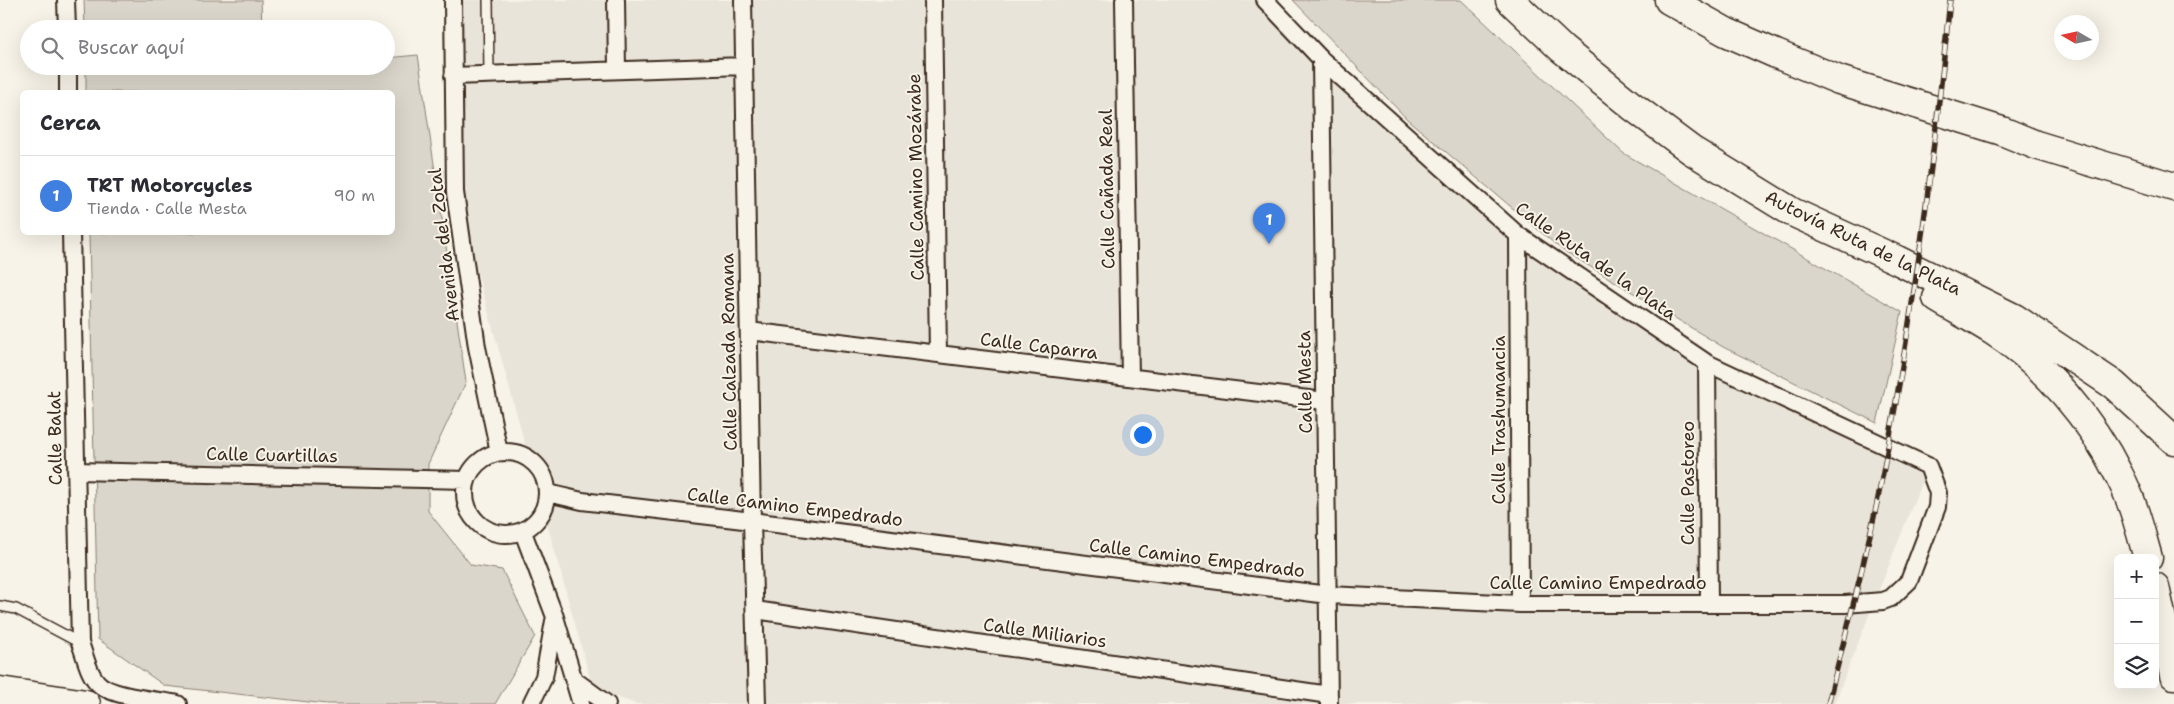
<!DOCTYPE html>
<html lang="es">
<meta charset="utf-8">
<style>
body{margin:0;font-family:"Shantell Sans",sans-serif;background:#f7f7f7;color:#2b2b33}
.controls{position:absolute;right:15px;bottom:15px;display:grid;overflow:hidden;border-radius:8px;box-shadow:0 5px 20px #0002}
.controls button{width:45px;height:45px;display:grid;place-items:center;padding:0;border:0;border-bottom:1px solid #e1e1e2;background:#fff;color:#2b2b33;font:25px sans-serif}
.compass{position:absolute;left:2054px;top:15px;width:45px;height:45px;border-radius:50%;background:#fff;box-shadow:0 5px 20px #0002;rotate:279deg}
.you{position:absolute;left:1142px;top:434px;width:18px;height:18px;margin:-12px;border:4px solid #fff;border-radius:50%;background:#1a73e8;box-shadow:0 0 0 8px #1a73e833}
.badge{display:grid;place-items:center;width:32px;height:32px;border-radius:50%;background:#b45309;color:#fff;font-size:16px;font-weight:700}
.pin{position:absolute;translate:-50% -41px;filter:drop-shadow(0 1px 2px #0008)}
.pin::after{content:'';position:absolute;top:26px;width:18px;height:15px;background:inherit;clip-path:polygon(0 0,100% 0,50% 100%)}
.list{margin:0;padding:0;list-style:none}
h2{display:flex;justify-content:space-between;align-items:center;height:65px;margin:0;padding:0 20px;font-size:21px}
h2 small{font-size:16px;font-weight:400;color:#7c7c81}
.list li{display:grid;grid-template-columns:32px 1fr auto;gap:15px;align-items:center;box-sizing:border-box;height:80px;padding:0 20px;border-top:1px solid #e1e1e2}
.list b{display:block;font-size:19px;white-space:nowrap}
.list p{margin:0;font-size:16px;white-space:nowrap;color:#7c7c81}
.list em{font-size:16px;font-style:normal;color:#7c7c81}
.icon{flex:none;width:28px;height:28px;fill:none;stroke:currentColor;stroke-width:2;stroke-linecap:round;stroke-linejoin:round}
.map{position:relative;flex:none;width:2174px;height:704px;overflow:hidden}
.search{position:absolute;background:#fff;box-shadow:0 5px 20px #0002;left:20px;top:20px;width:375px;height:55px;display:flex;align-items:center;gap:12px;box-sizing:border-box;padding:0 18px;border-radius:28px;color:#7c7c81;font-size:19px}
.panel{position:absolute;background:#fff;box-shadow:0 5px 20px #0002;left:20px;top:90px;width:375px;height:145px;border-radius:8px}
.map>svg:first-child{display:block}
</style>
<div class="map">
<svg width="2174" height="704" viewBox="0 0 2174 704">
<rect width="100%" height="100%" fill="#f7f3e8"/>
<filter id="ink" filterUnits="userSpaceOnUse"><feTurbulence type="fractalNoise" baseFrequency=".02" numOctaves="2"/><feDisplacementMap in="SourceGraphic" scale="10" xChannelSelector="R" yChannelSelector="G"/><feConvolveMatrix kernelMatrix="1 2 1 2 8 2 1 2 1" color-interpolation-filters="sRGB"/></filter>
<g filter="url(#ink)">
<path fill="#e9e4d9" d="M 453,0 L 1265,0 L 1518,235 L 1707,363 L 1928,466 L 1834,704 L 636,704 L 593,689 L 455,192 Z"/>
<path fill="#dbd6cb" stroke="#8b8074" d="M 84,0 L 261,0 L 262,29 L 85,29 Z
M 1293,0 L 1461,0 L 1623,153 L 1902,312 L 1877,423 L 1723,347 L 1561,249 L 1407,119 Z
M 418,55 L 466,382 L 428,464 L 428,511 L 471,565 L 502,570 L 535,636 L 495,704 L 327,704 L 165,686 L 98,639 L 89,233 L 392,232 L 392,92 L 86,92 L 86,66 L 386,66 L 386,58 Z"/>
<g fill="none" stroke-linecap="round" stroke-linejoin="round">
<defs>
<path id="service" d="M 488,0 L 489,74
M 0,606 L 16,609 L 80,643"/>
<path id="minor" d="M 66,0 L 67,29
M 453,0 L 455,192 L 477,347 L 499,452
M 616,0 L 617,70
M 743,0 L 752,521 L 757,704
M 933,0 L 938,354
M 1124,0 L 1130,377
M 1321,59 L 1329,704
M 68,66 L 68,92
M 453,76 L 744,66
M 71,232 L 80,643 C 85,655 88,673 97,682 C 109,697 158,700 178,704
M 1518,235 L 1520,604
M 749,331 L 1325,401
M 1707,363 L 1709,603
M465 493a41 41 0 1 1 82 0a41 41 0 1 1-82 0Z
M 76,471 L 467,480
M 548,493 L 582,501 L 752,521 L 1328,595 L 1520,604 L 1845,604 L 1883,601 L 1891,598 L 1909,581 L 1937,507 L 1938,493 L 1928,466 L 1707,363 L 1518,235 L 1321,59 L 1265,0
M 523,532 L 555,617 L 581,704
M 755,610 L 1329,695
M 573,679 L 607,704
M 531,704 L 544,677 L 554,621"/>
<path id="trunk" d="M 0,691 L 86,704"/>
<path id="motorway" d="M 1510,0 L 1562,49 L 1632,106 L 1691,150 L 1792,212 L 1897,260 L 2014,318 L 2114,385 L 2174,440
M 1669,0 L 1726,32 L 1776,54 L 1839,80 L 2002,131 L 2036,145 L 2174,187
M 1937,298 C 1955,309 1974,319 1993,331 C 2046,365 2091,419 2119,475 C 2133,501 2140,530 2148,558
M 2155,587 L 2174,675"/>
</defs>
<use href="#service" stroke="#3b2a1e" stroke-width="12"/>
<use href="#minor" stroke="#3b2a1e" stroke-width="20"/>
<use href="#trunk" stroke="#3b2a1e" stroke-width="31"/>
<use href="#motorway" stroke="#3b2a1e" stroke-width="31"/>
<use href="#service" stroke="#f7f3e8" stroke-width="9"/>
<use href="#minor" stroke="#f7f3e8" stroke-width="16"/>
<use href="#trunk" stroke="#f7f3e8" stroke-width="28"/>
<use href="#motorway" stroke="#f7f3e8" stroke-width="28"/>
<defs>
<path id="rail" d="M 1828,704 C 1845,635 1864,567 1878,498 C 1911,334 1933,167 1950,0"/>
</defs>
<use href="#rail" stroke="#3b2a1e" stroke-width="5.5"/>
<use href="#rail" stroke="#f7f3e8" stroke-width="4" stroke-dasharray="11" stroke-linecap="butt"/>
</g>
</g>
<g text-anchor="middle" dominant-baseline="central" stroke-width="4" stroke-linejoin="round" paint-order="stroke">
<g font-size="18" fill="#3b2a1e" stroke="#f7f3e8">
<text transform="translate(916 177) rotate(-91)">Calle Camino Mozárabe</text>
<text transform="translate(1107 189) rotate(-91)">Calle Cañada Real</text>
<text transform="translate(1863 243) rotate(26)">Autovía Ruta de la Plata</text>
<text transform="translate(444 245) rotate(-97)">Avenida del Zotal</text>
<text transform="translate(1596 261) rotate(35)">Calle Ruta de la Plata</text>
<text transform="translate(1039 346) rotate(7)">Calle Caparra</text>
<text transform="translate(729 352) rotate(-91)">Calle Calzada Romana</text>
<text transform="translate(1305 382) rotate(-91)">Calle Mesta</text>
<text transform="translate(1499 420) rotate(-90)">Calle Trashumancia</text>
<text transform="translate(55 438) rotate(-91)">Calle Balat</text>
<text transform="translate(272 455) rotate(1)">Calle Cuartillas</text>
<text transform="translate(1688 483) rotate(-90)">Calle Pastoreo</text>
<text transform="translate(795 507) rotate(7)">Calle Camino Empedrado</text>
<text transform="translate(1197 558) rotate(7)">Calle Camino Empedrado</text>
<text x="1598" y="583">Calle Camino Empedrado</text>
<text transform="translate(1045 633) rotate(8)">Calle Miliarios</text>
</g>
</g>
</svg>
<div class="controls">
<button>+</button>
<button>−</button>
<button><svg class="icon" aria-label="layers" viewBox="0 0 24 24"><path d="M12 4l9 5-9 5-9-5zM3 14l9 5 9-5"/></svg></button>
</div>
<svg class="compass" viewBox="-18 -18 36 36"><path d="M0-13l5 13h-10z" fill="#e53935"/><path d="M0 13l5-13h-10z" fill="#7c7c81"/></svg>
<div class="you"></div>
<div class="pin badge" style="left:1269px;top:244px;background:#3f7fe0">1</div>
<div class="search"><svg class="icon" aria-label="search" viewBox="0 0 24 24"><circle cx="10" cy="10" r="6"/><path d="M15 15l6 6"/></svg>Buscar aquí</div>
<section class="panel">
<h2>Cerca<small></small></h2>
<ul class="list">
<li><span class="badge" style="background:#3f7fe0">1</span><div><b>TRT Motorcycles</b><p>Tienda · Calle Mesta</p></div><em>90 m</em></li>
</ul>
</section>
</div>
